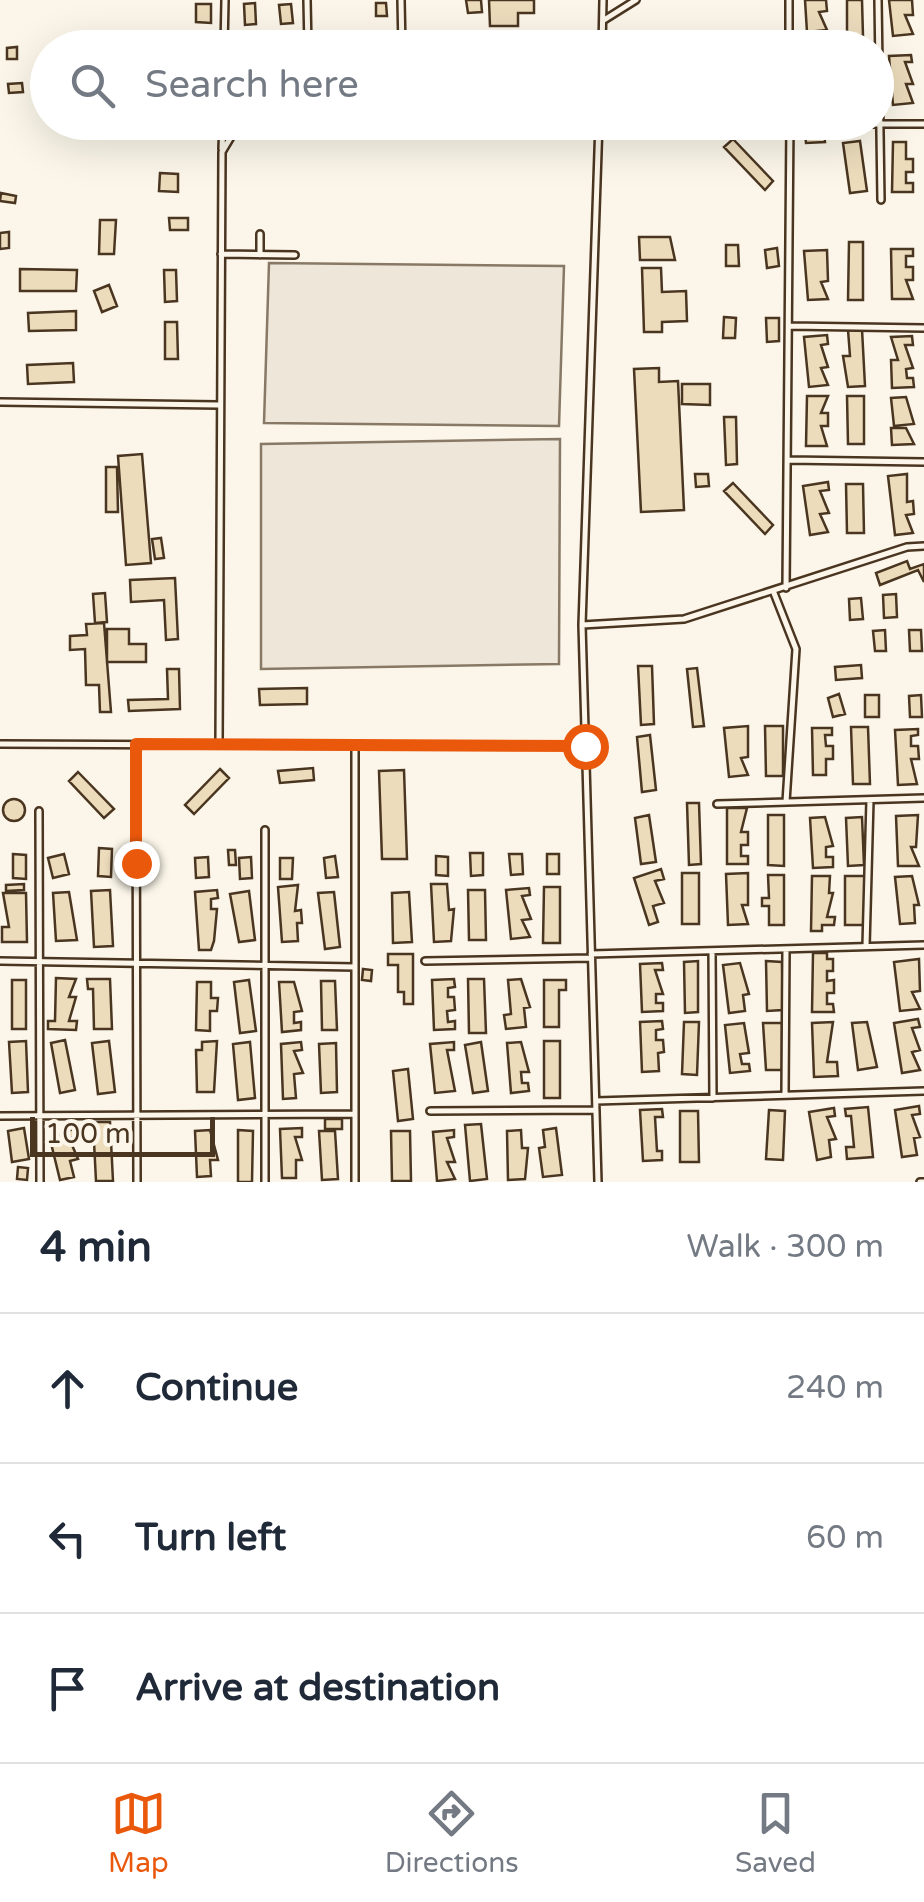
<!DOCTYPE html>
<meta charset="utf-8">
<style>
body{margin:0;font-family:"Varela Round",sans-serif;background:#f2f2f3;color:#1f2937}
.scale{position:absolute;left:30px;bottom:25px;width:185px;box-sizing:border-box;padding-left:10px;border:5px solid #4a3520;border-top:0;font-size:28px;line-height:35px;white-space:nowrap;color:#4a3520;-webkit-text-stroke:8px #fbf6e9;paint-order:stroke}
.stop{position:absolute;width:30px;height:30px;margin:-22px;border:8px solid #ea580c;border-radius:50%;background:#fff}
.stop.end{background:#ea580c;border-color:#fff;box-shadow:0 2px 10px #0008}
.list{margin:0;padding:0;list-style:none}
h2{display:flex;justify-content:space-between;align-items:center;height:130px;margin:0;padding:0 40px;font-size:42px}
h2 small{font-size:32px;font-weight:400;color:#747a83}
.list li{display:grid;grid-template-columns:65px 1fr auto;gap:30px;align-items:center;box-sizing:border-box;height:150px;padding:0 40px;border-top:2px solid #e0e1e3}
.list b{display:block;font-size:38px;white-space:nowrap}
.list em{font-size:32px;font-style:normal;color:#747a83}
.icon{flex:none;width:55px;height:55px;fill:none;stroke:currentColor;stroke-width:2;stroke-linecap:round;stroke-linejoin:round}
.map{position:relative;flex:none;width:924px;height:1182px;overflow:hidden}
.search{position:absolute;background:#fff;box-shadow:0 10px 40px #0002;left:30px;right:30px;top:30px;height:110px;display:flex;align-items:center;gap:25px;box-sizing:border-box;padding:0 35px;border-radius:55px;color:#747a83;font-size:38px}
.sheet{height:580px;background:#fff}
nav{display:flex;justify-content:space-around;align-items:center;box-sizing:border-box;height:140px;border-top:2px solid #e0e1e3;background:#fff;font-size:28px;color:#747a83}
nav a{display:grid;justify-items:center;gap:5px}
nav .on{color:#ea580c}
.map>svg:first-child{display:block}
</style>
<div class="map">
<svg width="924" height="1182" viewBox="0 0 924 1182">
<rect width="100%" height="100%" fill="#fbf6e9"/>
<path fill="#ede6d9" stroke="#887966" stroke-width="2.5" d="M 269,263 L 564,266 L 559,426 L 264,423 Z
M 560,439 L 559,664 L 261,669 L 261,444 Z"/>
<path fill="#ecdcbc" stroke="#4a3520" stroke-width="2.5" d="M 466,0 L 481,0 L 482,12 L 468,13 Z
M 489,0 L 534,0 L 534,13 L 518,13 L 518,26 L 490,26 Z
M 805,0 L 826,0 L 827,11 L 819,12 L 827,30 L 807,32 Z
M 847,0 L 862,0 L 863,36 L 847,36 Z
M 889,0 L 912,0 L 913,15 L 905,15 L 913,34 L 893,36 Z
M 255,3 L 256,24 L 245,25 L 244,4 Z
M 376,3 L 386,3 L 387,16 L 376,16 Z
M 196,4 L 211,4 L 211,23 L 196,22 Z
M 291,4 L 293,23 L 281,24 L 279,5 Z
M 255,35 L 259,48 L 244,48 L 241,39 Z
M 195,37 L 211,37 L 211,48 L 195,48 Z
M 17,47 L 17,59 L 7,59 L 7,48 Z
M 911,55 L 912,62 L 905,62 L 913,84 L 906,84 L 913,103 L 893,105 L 889,56 Z
M 22,83 L 23,92 L 9,93 L 8,84 Z
M 805,132 L 824,132 L 825,142 L 806,143 Z
M 733,139 L 773,181 L 765,190 L 724,147 Z
M 860,141 L 867,191 L 850,193 L 843,143 Z
M 893,142 L 906,142 L 906,159 L 913,159 L 913,172 L 906,172 L 906,183 L 913,183 L 913,192 L 892,192 Z
M 160,173 L 178,174 L 178,192 L 159,191 Z
M 1,193 L 16,196 L 15,203 L 0,201 Z
M 169,218 L 188,218 L 188,230 L 170,230 Z
M 100,220 L 116,220 L 114,254 L 99,254 Z
M 9,232 L 9,248 L 0,249 L 0,233 Z
M 639,237 L 670,237 L 675,260 L 640,260 Z
M 849,242 L 863,242 L 863,300 L 848,300 Z
M 726,245 L 738,245 L 739,266 L 726,266 Z
M 777,248 L 779,266 L 767,268 L 765,250 Z
M 891,249 L 913,249 L 913,256 L 906,256 L 906,267 L 913,267 L 913,280 L 906,280 L 913,299 L 892,299 Z
M 827,250 L 828,281 L 821,282 L 828,299 L 808,300 L 804,251 Z
M 642,268 L 661,268 L 662,292 L 686,291 L 687,321 L 662,322 L 662,332 L 644,332 Z
M 20,269 L 77,270 L 76,291 L 20,291 Z
M 164,270 L 176,270 L 177,301 L 165,302 Z
M 109,285 L 117,306 L 102,312 L 94,291 Z
M 76,311 L 76,330 L 29,331 L 28,313 Z
M 724,317 L 736,318 L 735,338 L 723,338 Z
M 766,318 L 779,318 L 779,341 L 767,342 Z
M 165,322 L 177,322 L 178,359 L 165,359 Z
M 862,329 L 865,386 L 848,387 L 843,356 L 850,356 L 848,330 Z
M 827,335 L 828,344 L 821,345 L 828,367 L 821,368 L 828,385 L 809,387 L 804,337 Z
M 912,336 L 913,345 L 905,345 L 913,368 L 906,369 L 907,378 L 913,378 L 914,387 L 892,388 L 891,360 L 898,360 L 891,337 Z
M 73,363 L 74,382 L 28,384 L 27,365 Z
M 659,368 L 659,382 L 678,381 L 684,510 L 641,512 L 634,369 Z
M 682,384 L 710,384 L 710,405 L 682,404 Z
M 807,396 L 828,396 L 821,413 L 828,413 L 828,426 L 821,426 L 827,446 L 806,446 Z
M 847,396 L 864,396 L 864,444 L 848,444 Z
M 906,397 L 914,424 L 894,426 L 891,398 Z
M 724,417 L 736,417 L 737,464 L 726,465 Z
M 891,428 L 906,428 L 914,444 L 892,445 Z
M 142,454 L 151,563 L 126,565 L 118,456 Z
M 106,467 L 117,467 L 118,512 L 106,512 Z
M 695,474 L 708,474 L 709,486 L 696,487 Z
M 907,474 L 907,502 L 913,501 L 914,514 L 906,515 L 913,533 L 895,535 L 888,476 Z
M 828,482 L 829,490 L 820,491 L 829,513 L 820,514 L 828,532 L 810,535 L 803,486 Z
M 733,483 L 773,525 L 765,534 L 724,491 Z
M 846,484 L 863,484 L 864,533 L 847,533 Z
M 161,538 L 164,558 L 155,559 L 152,539 Z
M 907,561 L 910,569 L 924,564 L 924,582 L 918,570 L 880,585 L 876,573 Z
M 175,578 L 178,639 L 166,640 L 164,600 L 131,602 L 130,580 Z
M 105,593 L 107,622 L 95,623 L 93,594 Z
M 896,594 L 897,617 L 884,618 L 883,595 Z
M 861,598 L 863,619 L 850,620 L 849,599 Z
M 104,623 L 111,712 L 100,712 L 99,685 L 86,685 L 85,649 L 70,650 L 70,636 L 87,635 L 86,624 Z
M 107,629 L 129,629 L 129,644 L 146,644 L 146,662 L 107,662 Z
M 885,630 L 886,651 L 875,651 L 873,631 Z
M 909,630 L 921,630 L 922,651 L 910,651 Z
M 861,665 L 862,678 L 836,680 L 835,667 Z
M 638,666 L 652,666 L 654,724 L 641,725 Z
M 697,668 L 704,726 L 693,727 L 687,669 Z
M 167,669 L 179,669 L 180,709 L 129,711 L 128,700 L 168,699 Z
M 307,688 L 307,704 L 260,705 L 259,689 Z
M 839,694 L 845,714 L 833,717 L 828,698 Z
M 865,695 L 879,695 L 879,717 L 865,717 Z
M 921,695 L 922,717 L 910,717 L 909,696 Z
M 748,726 L 748,757 L 741,758 L 748,775 L 729,777 L 724,728 Z
M 765,726 L 783,726 L 783,776 L 766,776 Z
M 851,727 L 868,727 L 870,784 L 853,784 Z
M 812,728 L 832,728 L 832,735 L 825,735 L 826,746 L 833,746 L 833,759 L 826,759 L 826,775 L 813,775 Z
M 918,729 L 918,735 L 911,736 L 911,746 L 918,746 L 919,759 L 911,759 L 917,784 L 898,785 L 895,730 Z
M 650,735 L 656,790 L 642,792 L 637,737 Z
M 313,768 L 314,780 L 280,783 L 278,771 Z
M 220,769 L 229,778 L 194,814 L 185,805 Z
M 404,770 L 407,859 L 382,859 L 379,771 Z
M 78,772 L 114,809 L 104,818 L 69,781 Z
M3 810a11 11 0 1 1 22 0a11 11 0 1 1-22 0Z
M 687,803 L 699,803 L 701,864 L 689,865 Z
M 727,808 L 747,808 L 741,832 L 748,832 L 748,845 L 741,845 L 741,856 L 748,856 L 748,864 L 727,864 Z
M 649,815 L 656,862 L 641,864 L 635,818 Z
M 768,815 L 784,815 L 784,866 L 768,865 Z
M 918,815 L 916,847 L 911,847 L 919,866 L 898,866 L 896,816 Z
M 825,817 L 833,846 L 826,847 L 826,857 L 833,857 L 833,867 L 813,868 L 810,818 Z
M 862,817 L 864,865 L 848,866 L 846,818 Z
M 99,848 L 112,849 L 111,877 L 98,876 Z
M 228,850 L 235,850 L 236,865 L 229,865 Z
M 470,853 L 483,853 L 483,875 L 471,876 Z
M 13,854 L 26,855 L 26,879 L 13,878 Z
M 64,854 L 69,874 L 53,878 L 48,858 Z
M 509,854 L 522,854 L 523,874 L 511,875 Z
M 547,854 L 559,854 L 559,874 L 547,874 Z
M 335,856 L 338,877 L 326,878 L 324,858 Z
M 436,856 L 448,857 L 448,876 L 436,875 Z
M 208,857 L 209,877 L 196,878 L 195,858 Z
M 251,857 L 252,878 L 240,879 L 239,858 Z
M 280,858 L 293,858 L 292,879 L 280,879 Z
M 661,869 L 664,879 L 655,881 L 664,903 L 653,906 L 658,922 L 649,925 L 634,878 Z
M 682,873 L 699,873 L 699,924 L 682,924 Z
M 748,873 L 748,905 L 742,905 L 748,924 L 728,925 L 726,874 Z
M 768,875 L 784,875 L 784,925 L 769,925 L 769,906 L 762,906 L 762,898 L 769,898 Z
M 812,876 L 830,876 L 829,893 L 833,893 L 827,917 L 835,917 L 834,925 L 822,925 L 822,931 L 811,931 Z
M 845,876 L 865,876 L 865,925 L 845,925 Z
M 912,876 L 919,905 L 914,905 L 915,923 L 900,924 L 895,877 Z
M 24,884 L 24,890 L 6,891 L 6,885 Z
M 431,884 L 447,884 L 449,910 L 454,909 L 451,941 L 434,942 Z
M 298,885 L 295,911 L 301,910 L 302,923 L 297,923 L 298,941 L 282,942 L 278,887 Z
M 544,887 L 560,887 L 560,943 L 543,943 Z
M 529,888 L 530,895 L 522,896 L 531,919 L 522,920 L 530,937 L 511,939 L 506,890 Z
M 110,890 L 113,946 L 94,947 L 91,891 Z
M 217,890 L 218,898 L 211,899 L 211,909 L 217,909 L 214,941 L 211,950 L 199,950 L 195,892 Z
M 468,890 L 485,890 L 486,940 L 469,940 Z
M 249,891 L 255,940 L 239,942 L 230,894 Z
M 69,892 L 77,940 L 56,941 L 53,893 Z
M 334,892 L 340,947 L 325,949 L 318,893 Z
M 409,892 L 412,942 L 393,943 L 392,893 Z
M 3,893 L 26,893 L 27,942 L 2,942 L 2,927 L 9,927 Z
M 813,953 L 827,953 L 827,959 L 833,959 L 833,971 L 827,971 L 827,981 L 834,980 L 834,993 L 827,993 L 827,1004 L 833,1004 L 834,1012 L 812,1012 Z
M 388,954 L 413,954 L 413,1004 L 404,1004 L 404,992 L 398,992 L 398,965 L 388,965 Z
M 919,959 L 920,991 L 912,992 L 920,1009 L 900,1011 L 894,962 Z
M 698,961 L 698,1012 L 685,1013 L 684,962 Z
M 766,961 L 782,962 L 783,1010 L 767,1011 Z
M 662,963 L 663,970 L 655,970 L 663,994 L 656,994 L 656,1003 L 663,1003 L 663,1011 L 642,1012 L 640,964 Z
M 740,963 L 749,994 L 743,995 L 745,1011 L 729,1013 L 723,965 Z
M 363,969 L 372,970 L 371,981 L 362,980 Z
M 56,978 L 76,979 L 69,997 L 76,997 L 69,1021 L 77,1021 L 76,1030 L 48,1029 L 48,1021 L 55,1021 Z
M 87,979 L 110,979 L 112,1029 L 94,1029 L 93,989 L 88,989 Z
M 454,979 L 455,987 L 448,988 L 448,997 L 454,997 L 455,1010 L 447,1011 L 448,1022 L 455,1021 L 455,1029 L 434,1030 L 432,980 Z
M 468,979 L 484,979 L 486,1033 L 469,1033 Z
M 521,979 L 530,1007 L 524,1008 L 526,1027 L 506,1029 L 504,1015 L 511,1014 L 508,980 Z
M 12,980 L 26,980 L 26,1029 L 12,1029 Z
M 249,980 L 256,1031 L 240,1033 L 234,982 Z
M 544,980 L 566,980 L 566,990 L 559,990 L 559,1027 L 544,1027 Z
M 321,981 L 335,981 L 337,1030 L 322,1030 Z
M 197,982 L 211,982 L 211,998 L 218,998 L 217,1011 L 210,1011 L 210,1031 L 196,1030 Z
M 279,982 L 294,982 L 302,1011 L 294,1012 L 294,1023 L 301,1022 L 301,1030 L 282,1032 Z
M 918,1019 L 920,1027 L 912,1028 L 920,1050 L 912,1052 L 920,1070 L 902,1073 L 894,1023 Z
M 662,1021 L 663,1029 L 656,1030 L 656,1040 L 663,1040 L 664,1052 L 658,1053 L 659,1071 L 642,1072 L 640,1022 Z
M 684,1022 L 699,1022 L 697,1075 L 682,1074 Z
M 833,1022 L 827,1062 L 837,1062 L 838,1076 L 814,1077 L 812,1023 Z
M 867,1022 L 877,1067 L 858,1070 L 852,1023 Z
M 744,1023 L 749,1053 L 740,1054 L 742,1064 L 749,1064 L 750,1071 L 730,1073 L 725,1025 Z
M 763,1023 L 782,1023 L 782,1070 L 766,1070 Z
M 65,1040 L 75,1090 L 60,1093 L 51,1043 Z
M 26,1041 L 28,1092 L 12,1093 L 9,1042 Z
M 109,1041 L 115,1092 L 98,1094 L 92,1043 Z
M 217,1041 L 214,1092 L 197,1092 L 196,1050 L 202,1050 L 202,1042 Z
M 544,1041 L 560,1041 L 560,1098 L 544,1098 Z
M 250,1042 L 255,1098 L 238,1100 L 233,1044 Z
M 301,1042 L 302,1050 L 294,1051 L 303,1073 L 294,1074 L 296,1098 L 283,1099 L 281,1044 Z
M 454,1042 L 454,1050 L 447,1050 L 455,1091 L 435,1093 L 430,1044 Z
M 481,1042 L 488,1091 L 473,1093 L 465,1045 Z
M 521,1042 L 529,1072 L 521,1072 L 522,1083 L 528,1083 L 529,1091 L 511,1093 L 507,1043 Z
M 336,1043 L 337,1092 L 321,1093 L 319,1044 Z
M 408,1069 L 413,1119 L 398,1121 L 393,1071 Z
M 919,1106 L 920,1114 L 912,1115 L 920,1137 L 914,1138 L 917,1155 L 902,1157 L 895,1110 Z
M 868,1107 L 873,1157 L 847,1159 L 846,1147 L 854,1147 L 851,1116 L 846,1116 L 845,1109 Z
M 834,1108 L 835,1116 L 827,1117 L 836,1139 L 829,1140 L 831,1157 L 817,1160 L 809,1112 Z
M 662,1109 L 663,1117 L 655,1117 L 657,1151 L 662,1151 L 662,1160 L 643,1161 L 640,1110 Z
M 769,1110 L 785,1111 L 783,1160 L 766,1159 Z
M 680,1111 L 698,1111 L 699,1162 L 680,1162 Z
M 325,1119 L 342,1119 L 342,1129 L 325,1129 Z
M 93,1122 L 110,1122 L 113,1181 L 96,1181 Z
M 481,1124 L 487,1179 L 470,1181 L 465,1125 Z
M 24,1128 L 29,1159 L 12,1162 L 8,1131 Z
M 75,1128 L 77,1136 L 69,1138 L 78,1159 L 70,1161 L 74,1177 L 60,1180 L 50,1139 Z
M 302,1128 L 302,1137 L 295,1137 L 302,1160 L 296,1160 L 296,1178 L 282,1178 L 280,1129 Z
M 556,1128 L 562,1175 L 543,1177 L 539,1148 L 545,1147 L 543,1130 Z
M 210,1130 L 218,1160 L 210,1160 L 211,1176 L 197,1177 L 195,1131 Z
M 238,1130 L 253,1131 L 252,1182 L 238,1182 Z
M 454,1130 L 454,1137 L 447,1138 L 455,1162 L 447,1162 L 455,1179 L 437,1181 L 433,1132 Z
M 521,1130 L 522,1148 L 528,1148 L 525,1179 L 508,1180 L 507,1131 Z
M 319,1131 L 335,1131 L 338,1179 L 322,1180 Z
M 391,1131 L 410,1131 L 411,1181 L 392,1181 Z
M 18,1167 L 28,1168 L 27,1180 L 17,1179 Z"/>
<g fill="none" stroke-linecap="round" stroke-linejoin="round">
<defs>
<path id="service" d="M 307,0 L 308,48
M 401,0 L 402,48
M 789,0 L 789,48
M 878,0 L 881,200
M 604,20 L 636,0
M 224,48 L 225,0
M 602,48 L 603,0
M 240,122 L 222,152 L 219,745 L 585,746
M 599,124 L 924,124
M 222,149 L 223,122
M 221,254 L 295,255
M 260,255 L 260,234
M 789,326 L 924,328
M 0,402 L 218,405
M 788,460 L 924,462
M 786,588 L 790,122
M 774,593 L 796,649 L 786,802
M 582,625 L 684,619 L 907,547 L 924,546
M 0,744 L 219,745
M 136,744 L 137,1182
M 355,745 L 355,1182
M 717,804 L 924,798
M 39,811 L 40,1182
M 265,830 L 265,1182
M 866,946 L 870,800
M 712,951 L 713,1098
M 591,954 L 924,945
M 0,961 L 355,967
M 425,961 L 591,958
M 785,1095 L 786,949
M 596,1101 L 924,1091
M 430,1111 L 596,1110
M 0,1116 L 355,1114
M 598,1182 L 582,625 L 599,122
M 920,1182 L 924,1182"/>
</defs>
<use href="#service" stroke="#4a3520" stroke-width="10"/>
<use href="#service" stroke="#fbf6e9" stroke-width="5"/>
</g>
<g fill="none" stroke-linecap="round" stroke-linejoin="round">
<path stroke="#ea580c" stroke-width="12" d="M 136,863 L 136,744 L 585,746"/>
</g>
</svg>
<div class="scale">100 m</div>
<div class="stop" style="left:585px;top:746px"></div>
<div class="stop end" style="left:136px;top:863px"></div>
<div class="search"><svg class="icon" aria-label="search" viewBox="0 0 24 24"><circle cx="10" cy="10" r="6"/><path d="M15 15l6 6"/></svg>Search here</div>
</div>
<section class="sheet">
<h2>4 min<small>Walk · 300 m</small></h2>
<ul class="list">
<li><svg class="icon" aria-label="ahead" viewBox="0 0 24 24"><path d="M12 20V5M6 11l6-6 6 6"/></svg><div><b>Continue</b></div><em>240 m</em></li>
<li><svg class="icon" aria-label="left" viewBox="0 0 24 24"><path d="M17 20v-9H6M10 6l-5 5 5 5"/></svg><div><b>Turn left</b></div><em>60 m</em></li>
<li><svg class="icon" aria-label="arrive" viewBox="0 0 24 24"><path d="M6 21V4h12l-3 4 3 4H6"/></svg><div><b>Arrive at destination</b></div></li>
</ul>
</section>
<nav>
<a class="on"><svg class="icon" aria-label="map" viewBox="0 0 24 24"><path d="M3 6l6-2 6 2 6-2v14l-6 2-6-2-6 2zM9 4v14M15 6v14"/></svg>Map</a>
<a><svg class="icon" aria-label="directions" viewBox="0 0 24 24"><path d="M12 3l9 9-9 9-9-9zM9 14v-3h6M13 9l2 2-2 2"/></svg>Directions</a>
<a><svg class="icon" aria-label="saved" viewBox="0 0 24 24"><path d="M7 4h10v16l-5-4-5 4z"/></svg>Saved</a>
</nav>
